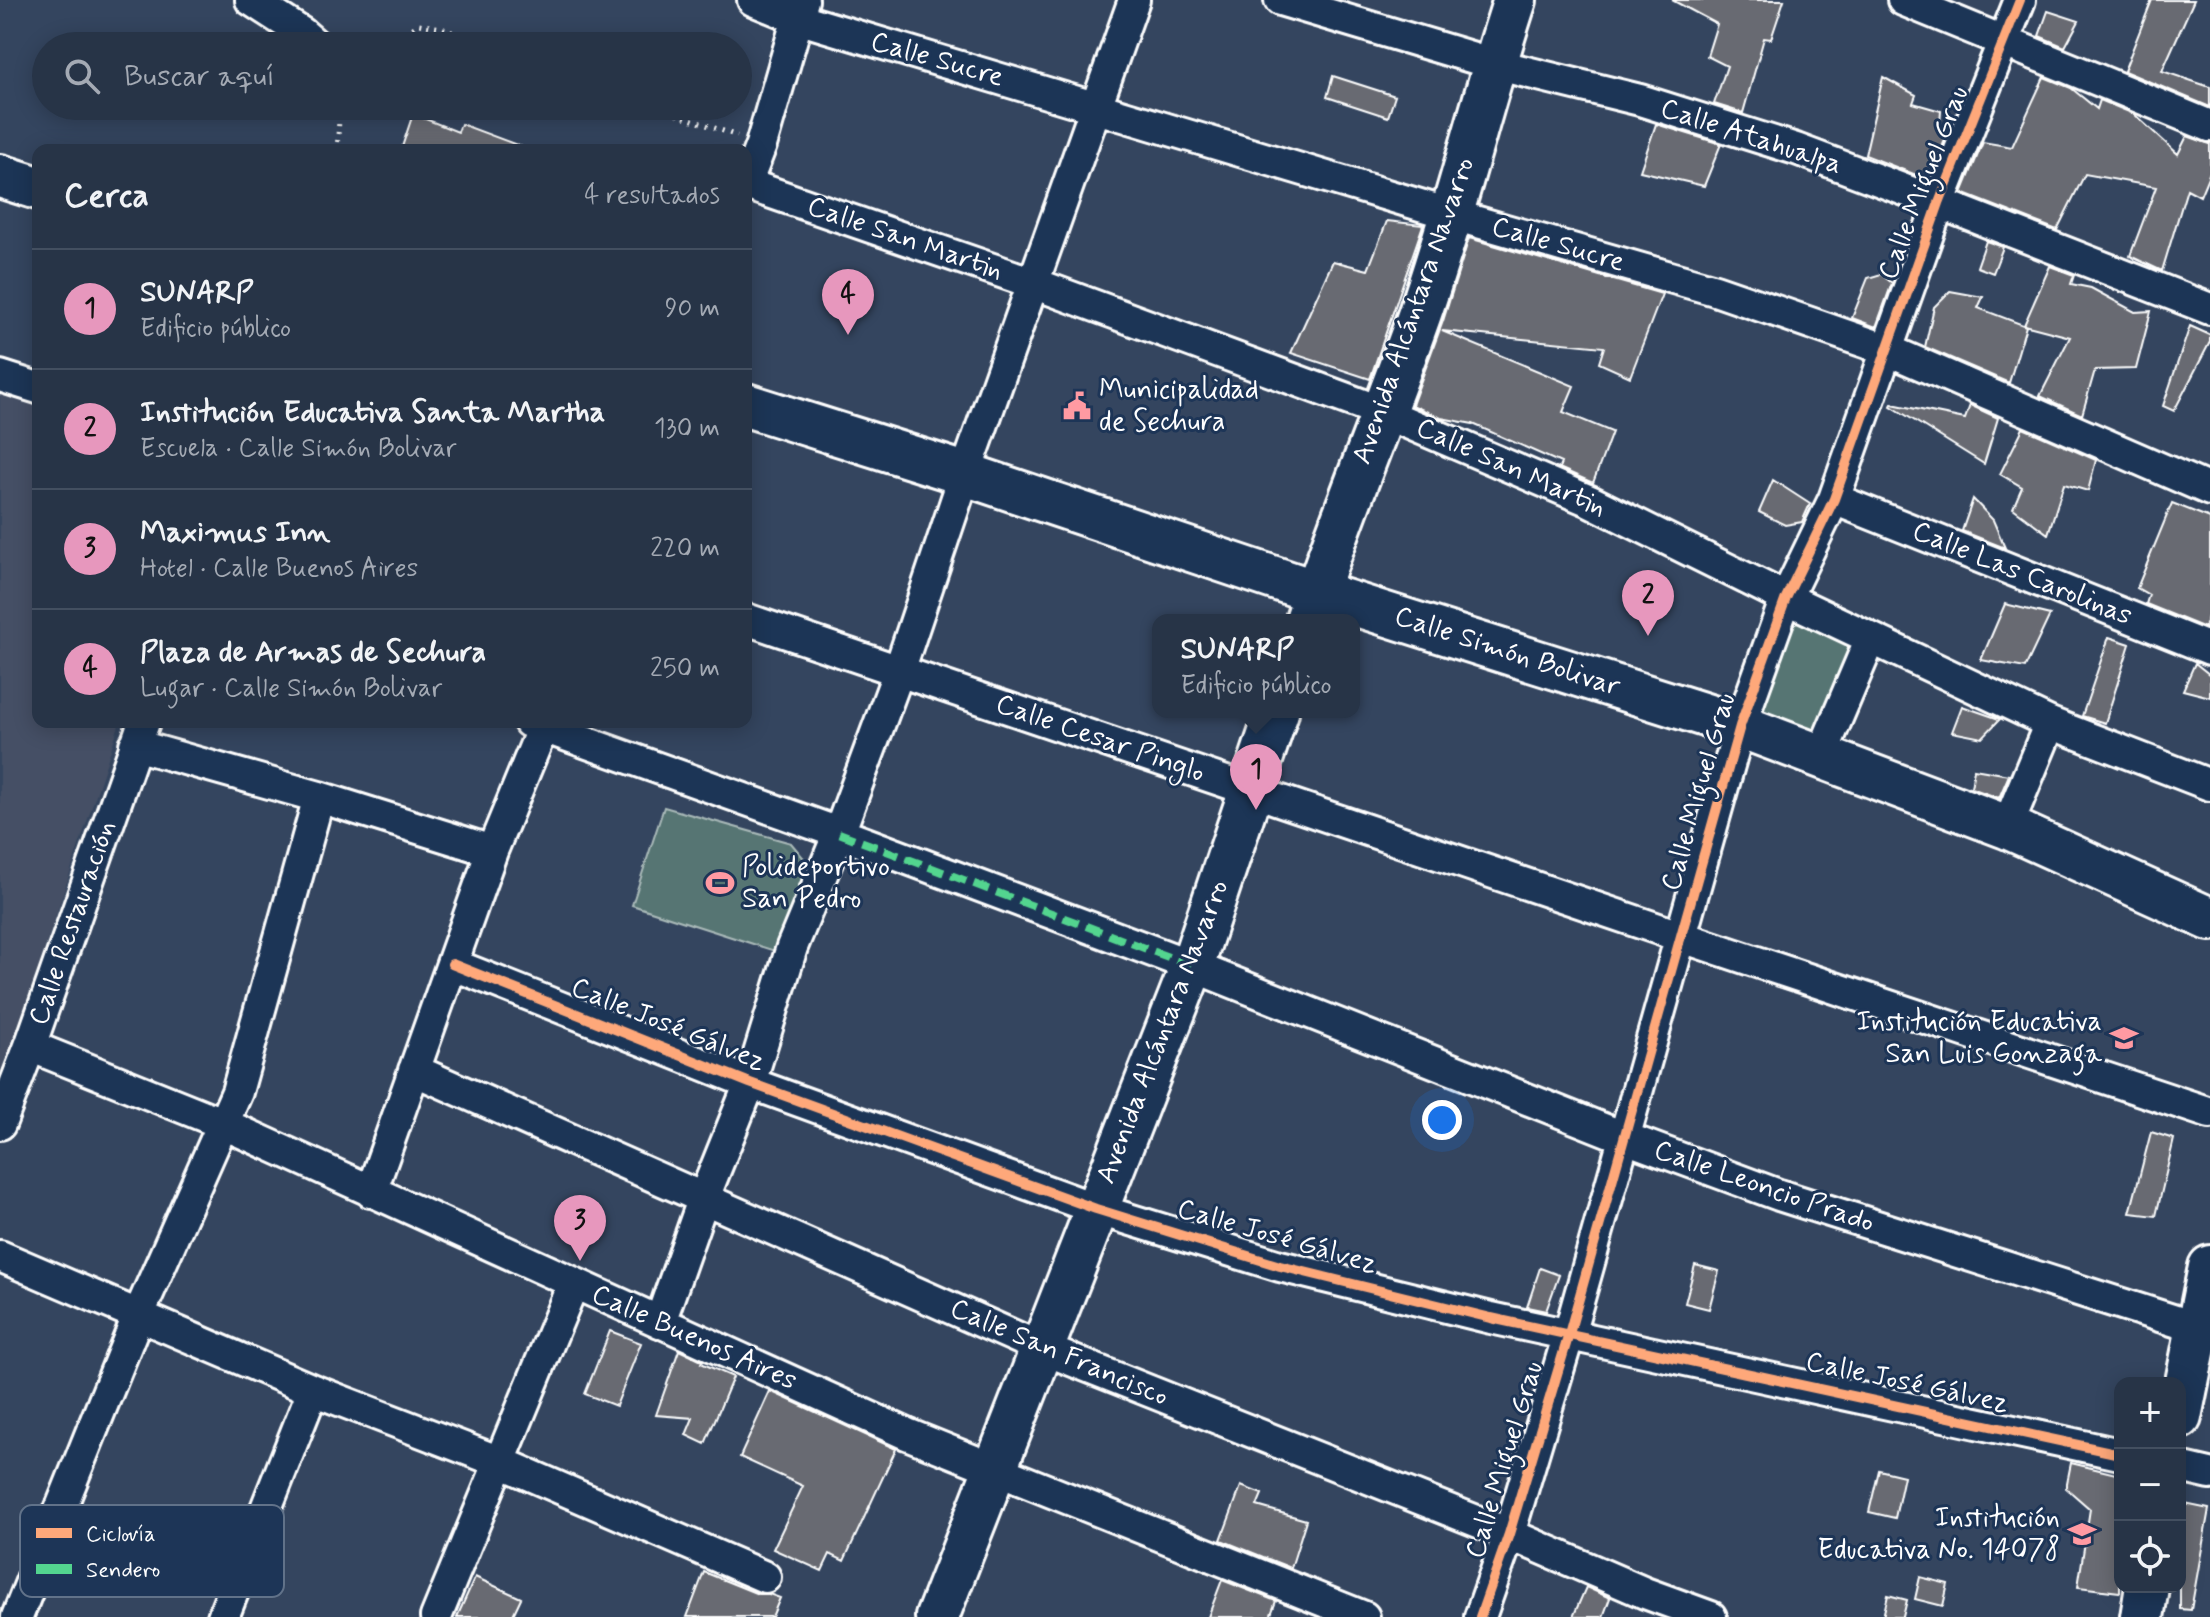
<!DOCTYPE html>
<html lang="es">
<meta charset="utf-8">
<style>
body{margin:0;font-family:Mynerve,sans-serif;background:#333f52;color:#f1f3f6}
.controls{position:absolute;right:24px;bottom:24px;display:grid;overflow:hidden;border-radius:16px;box-shadow:0 4px 20px #0003}
.controls button{width:72px;height:72px;display:grid;place-items:center;padding:0;border:0;border-bottom:2px solid #434f60;background:#273447;color:#f1f3f6;font:40px sans-serif}
.you{position:absolute;left:1442px;top:1120px;width:28px;height:28px;margin:-20px;border:6px solid #fff;border-radius:50%;background:#1a73e8;box-shadow:0 0 0 12px #1a73e833}
.badge{display:grid;place-items:center;width:52px;height:52px;border-radius:50%;background:#e797bd;color:#111;font-size:26px;font-weight:700}
.pin{position:absolute;translate:-50% -66px;filter:drop-shadow(0 2px 4px #0008)}
.pin::after{content:'';position:absolute;top:42px;width:28px;height:24px;background:inherit;clip-path:polygon(0 0,100% 0,50% 100%)}
.popup{position:absolute;left:1152px;top:614px;width:208px;height:104px;box-sizing:border-box;display:grid;place-content:center;border-radius:16px;background:#273447;filter:drop-shadow(0 2px 6px #0005);font-size:26px;white-space:nowrap;color:#a4aab4}
.popup b{font-size:30px;color:#f1f3f6}
.popup::after{content:'';position:absolute;left:50%;top:100%;margin-left:-16px;border:16px solid transparent;border-top-color:#273447}
.list{margin:0;padding:0;list-style:none}
h2{display:flex;justify-content:space-between;align-items:center;height:104px;margin:0;padding:0 32px;font-size:34px}
h2 small{font-size:26px;font-weight:400;color:#a4aab4}
.list li{display:grid;grid-template-columns:52px 1fr auto;gap:24px;align-items:center;box-sizing:border-box;height:120px;padding:0 32px;border-top:2px solid #434f60}
.list b{display:block;font-size:30px;white-space:nowrap}
.list p{margin:0;font-size:26px;white-space:nowrap;color:#a4aab4}
.list em{font-size:26px;font-style:normal;color:#a4aab4}
.icon{flex:none;width:44px;height:44px;fill:none;stroke:currentColor;stroke-width:2;stroke-linecap:round;stroke-linejoin:round}
.map{position:relative;flex:none;width:2210px;height:1617px;overflow:hidden}
.search{position:absolute;background:#273447;box-shadow:0 4px 20px #0003;left:32px;top:32px;width:720px;height:88px;display:flex;align-items:center;gap:20px;box-sizing:border-box;padding:0 28px;border-radius:44px;color:#a4aab4;font-size:30px}
.panel{position:absolute;background:#273447;box-shadow:0 4px 20px #0003;left:32px;top:144px;width:720px;height:584px;border-radius:16px}
.map>svg:first-child{display:block}
</style>
<div class="map">
<svg width="2210" height="1617" viewBox="0 0 2210 1617">
<rect width="100%" height="100%" fill="#34455f"/>
<filter id="ink" filterUnits="userSpaceOnUse"><feTurbulence type="fractalNoise" baseFrequency=".0125" numOctaves="2"/><feDisplacementMap in="SourceGraphic" scale="16" xChannelSelector="R" yChannelSelector="G"/><feConvolveMatrix kernelMatrix="1 2 1 2 8 2 1 2 1" color-interpolation-filters="sRGB"/></filter>
<g filter="url(#ink)">
<path fill="#445065" d="M 0,393 L 38,405 L 38,722 L 120,722 L 26,1006 L 0,1073 Z"/>
<path fill="#567473" stroke="#aabab9" stroke-width="2" d="M 1789,615 L 1851,644 L 1815,735 L 1754,714 Z
M 664,807 L 791,843 L 807,862 L 778,952 L 632,905 Z"/>
<path fill="#686b72" stroke="#fff" stroke-width="2" d="M 1672,0 L 1784,0 L 1771,39 L 1764,38 L 1743,113 L 1714,104 L 1727,66 L 1707,56 L 1717,24 Z
M 2152,0 L 2194,0 L 2162,71 L 2210,87 L 2210,107 L 2124,71 Z
M 2048,11 L 2079,21 L 2065,47 L 2039,36 Z
M 1333,76 L 1395,96 L 1388,117 L 1327,97 Z
M 1883,77 L 1916,95 L 1913,103 L 1941,111 L 1940,124 L 1950,127 L 1929,180 L 1865,155 Z
M 2044,77 L 2071,88 L 2097,109 L 2100,100 L 2134,114 L 2178,154 L 2187,136 L 2210,144 L 2210,172 L 2200,196 L 2187,189 L 2162,271 L 2130,256 L 2156,187 L 2085,174 L 2057,230 L 1962,193 L 1983,142 L 2012,147 Z
M 413,114 L 458,132 L 461,124 L 525,148 L 525,150 L 401,150 Z
M 1656,124 L 1721,144 L 1704,186 L 1640,171 Z
M 1387,221 L 1423,225 L 1370,379 L 1291,353 L 1333,261 L 1368,270 Z
M 1469,238 L 1662,294 L 1630,377 L 1599,363 L 1604,347 L 1442,331 L 1574,386 L 1563,412 L 1612,432 L 1593,483 L 1559,468 L 1561,463 L 1473,424 L 1441,418 L 1412,405 L 1443,321 Z
M 1986,241 L 2003,247 L 1993,273 L 1977,267 Z
M 2050,266 L 2074,275 L 2071,284 L 2091,288 L 2135,312 L 2151,311 L 2136,369 L 2095,370 L 2082,415 L 2040,396 L 2070,337 L 2024,325 Z
M 1881,274 L 1892,283 L 1876,327 L 1852,318 L 1868,278 Z
M 1950,291 L 1983,297 L 1978,308 L 2026,326 L 2009,383 L 1925,347 L 1934,307 Z
M 2190,326 L 2210,335 L 2210,342 L 2174,411 L 2163,406 Z
M 1892,404 L 1965,419 L 1970,405 L 1998,418 L 1984,464 L 1891,406 Z
M 2023,428 L 2096,460 L 2088,491 L 2064,484 L 2048,534 L 2013,508 L 2022,487 L 2000,474 Z
M 1773,480 L 1810,504 L 1802,522 L 1785,525 L 1759,512 Z
M 1973,499 L 1993,520 L 2005,548 L 1962,531 Z
M 2172,503 L 2210,518 L 2210,608 L 2205,628 L 2146,604 L 2149,595 L 2137,588 Z
M 2005,604 L 2050,615 L 2025,668 L 1981,660 Z
M 2109,637 L 2130,644 L 2105,723 L 2082,716 Z
M 2195,663 L 2210,675 L 2210,697 L 2183,690 Z
M 1962,706 L 1999,719 L 2000,719 L 1982,738 L 1952,732 Z
M 1974,769 L 2009,775 L 1999,798 L 1971,788 Z
M 2151,1132 L 2174,1139 L 2156,1216 L 2130,1213 Z
M 1695,1265 L 1719,1271 L 1709,1309 L 1685,1303 Z
M 1540,1268 L 1559,1275 L 1546,1311 L 1527,1307 Z
M 610,1331 L 641,1343 L 616,1406 L 585,1394 Z
M 679,1350 L 702,1361 L 701,1363 L 733,1377 L 705,1444 L 686,1435 L 693,1418 L 656,1415 Z
M 770,1391 L 896,1449 L 844,1561 L 830,1554 L 822,1571 L 773,1549 L 803,1486 L 740,1457 Z
M 2071,1463 L 2120,1475 L 2120,1592 L 2078,1587 L 2090,1509 L 2066,1488 Z
M 1879,1470 L 1904,1476 L 1895,1518 L 1869,1512 Z
M 1241,1486 L 1262,1494 L 1257,1506 L 1306,1520 L 1291,1568 L 1221,1540 Z
M 2180,1503 L 2209,1509 L 2191,1610 L 2180,1609 Z
M 704,1572 L 758,1594 L 769,1594 L 780,1598 L 772,1617 L 687,1617 Z
M 475,1577 L 521,1598 L 512,1617 L 457,1617 Z
M 1920,1577 L 1948,1584 L 1943,1606 L 1915,1599 Z
M 1222,1580 L 1276,1601 L 1270,1617 L 1208,1617 Z
M 1586,1587 L 1610,1598 L 1603,1617 L 1573,1617 Z
M 1888,1595 L 1907,1600 L 1903,1617 L 1883,1617 Z"/>
<g fill="none" stroke-linecap="round" stroke-linejoin="round">
<defs>
<path id="street" d="M 251,0 L 302,33 L 317,46
M 753,0 L 797,18 L 1450,214 L 1715,290 L 1888,350 L 2210,490
M 1280,0 L 1494,64 L 1640,100 L 1796,149 L 1939,203 L 2210,309
M 1903,0 L 2210,126
M 746,184 L 1033,283 L 1382,412 L 1590,501 L 1786,598 L 2050,723 L 2210,785
M 746,184 L 761,145 L 803,0
M 0,376 L 38,388
M 1834,499 L 2210,649
M 746,619 L 1682,937 L 2210,1113
M 529,722 L 839,833 L 1192,966 L 1623,1137 L 1779,1195 L 2210,1332
M 135,745 L 319,797 L 492,851
M 1821,756 L 1871,638
M 2007,827 L 2050,723
M 452,964 L 750,1083 L 1096,1209 L 1280,1266 L 1491,1318 L 2120,1454
M 30,1046 L 224,1124 L 907,1434 L 1364,1617
M 414,1070 L 1041,1348 L 1509,1534 L 1645,1593 L 1711,1617
M 0,1124 L 30,1046 L 144,722
M 371,1192 L 492,851 L 545,722
M 0,1256 L 313,1390 L 500,1462 L 765,1577
M 660,1322 L 703,1200 L 750,1083 L 792,947 L 839,833 L 899,671 L 965,474 L 1134,0
M 2180,1467 L 2210,1474
M 17,1617 L 138,1316 L 237,1092 L 319,797
M 223,1617 L 313,1390
M 436,1617 L 573,1284
M 1480,1617 L 1509,1534 L 1569,1334 L 1740,726 L 1786,598 L 1834,499 L 1939,203 L 2020,0"/>
<path id="secondary" d="M 0,176 L 38,188
M 746,405 L 965,474 L 1316,592 L 1740,726 L 2007,827 L 2210,919
M 1307,620 C 1341,516 1384,416 1420,313 C 1456,210 1481,103 1515,0
M 2180,1417 L 2210,1267
M 937,1617 L 1192,966 L 1277,712
M 2142,1617 L 2147,1587"/>
</defs>
<use href="#street" stroke="#fff" stroke-width="36"/>
<use href="#secondary" stroke="#fff" stroke-width="48"/>
<path stroke="#fff" stroke-width="5" stroke-dasharray="2 6" stroke-linecap="butt" d="M 386,46 L 419,24 L 441,28 L 489,46
M 654,106 L 737,136
M 337,150 L 340,106"/>
<use href="#street" stroke="#1d3557" stroke-width="30"/>
<use href="#secondary" stroke="#1d3557" stroke-width="42"/>
<path stroke="#53d58f" stroke-width="8" stroke-dasharray="16 8" stroke-linecap="butt" d="M 839,833 L 1192,966"/>
<defs>
<path id="cycleway" d="M 452,964 L 750,1083 L 1096,1209 L 1280,1266 L 1491,1318 L 2120,1454
M 1480,1617 L 1509,1534 L 1569,1334 L 1740,726 L 1786,598 L 1834,499 L 1939,203 L 2020,0"/>
</defs>
<use href="#cycleway" stroke="#1d3557" stroke-width="15"/>
<use href="#cycleway" stroke="#fea87a" stroke-width="10"/>
</g>
</g>
<defs>
<symbol id="civic-bare" viewBox="-9 -9 18 18"><path d="M-.6-6.5H3V-4.5H.6V-3L4-1V1h2V6H-6V1h2V-1L-.6-3ZM-1.2 2.5V6h2.4V2.5Z" fill="#ff9aa2" stroke="#1d3557" stroke-width="2.5" paint-order="stroke"/></symbol>
<symbol id="stadium-bare" viewBox="-9 -9 18 18"><path d="M0-5a6.5 5 0 1 0 0 10a6.5 5 0 1 0 0-10ZM-3.5-1.8h7v3.6h-7Z" fill="#ff9aa2" stroke="#1d3557" stroke-width="2.5" paint-order="stroke"/></symbol>
<symbol id="school-bare" viewBox="-9 -9 18 18"><path d="M0-5L7-2L0 1L-7-2ZM-4 1L0 2.5L4 1V4Q0 6-4 4Z" fill="#ff9aa2" stroke="#1d3557" stroke-width="2.5" paint-order="stroke"/></symbol>
</defs>
<g fill-rule="evenodd">
<use href="#civic-bare" x="1057" y="386" width="40" height="40"/>
<use href="#stadium-bare" x="700" y="863" width="40" height="40"/>
<use href="#school-bare" x="2104" y="1018" width="40" height="40"/>
<use href="#school-bare" x="2062" y="1514" width="40" height="40"/>
</g>
<g text-anchor="middle" dominant-baseline="central" stroke-width="6" stroke-linejoin="round" paint-order="stroke">
<g font-size="28" fill="#fff" stroke="#1d3557">
<text transform="translate(937 60) rotate(16)">Calle Sucre</text>
<text transform="translate(1751 137) rotate(18)">Calle Atahualpa</text>
<text transform="translate(1924 183) rotate(-69)">Calle Miguel Grau</text>
<text transform="translate(905 239) rotate(19)">Calle San Martin</text>
<text transform="translate(1558 245) rotate(16)">Calle Sucre</text>
<text transform="translate(1414 311) rotate(-71)">Avenida Alcántara Navarro</text>
<text transform="translate(1511 468) rotate(24)">Calle San Martin</text>
<text transform="translate(2022 574) rotate(22)">Calle Las Carolinas</text>
<text transform="translate(1507 652) rotate(18)">Calle Simón Bolivar</text>
<text transform="translate(1100 739) rotate(19)">Calle Cesar Pinglo</text>
<text transform="translate(1699 792) rotate(-74)">Calle Miguel Grau</text>
<text transform="translate(73 923) rotate(-71)">Calle Restauración</text>
<text transform="translate(668 1025) rotate(22)">Calle José Gálvez</text>
<text transform="translate(1163 1032) rotate(-69)">Avenida Alcántara Navarro</text>
<text transform="translate(1764 1187) rotate(19)">Calle Leoncio Prado</text>
<text transform="translate(1277 1237) rotate(16)">Calle José Gálvez</text>
<text transform="translate(694 1338) rotate(24)">Calle Buenos Aires</text>
<text transform="translate(1059 1353) rotate(23)">Calle San Francisco</text>
<text transform="translate(1907 1383) rotate(12)">Calle José Gálvez</text>
<text transform="translate(1505 1460) rotate(-73)">Calle Miguel Grau</text>
</g>
<g font-size="28" fill="#fff" stroke="#1d3557" text-anchor="start">
<text x="1099" y="390">Municipalidad<tspan x="1099" dy="32">de Sechura</tspan></text>
<text x="742" y="867">Polideportivo<tspan x="742" dy="32">San Pedro</tspan></text>
<text x="2102" y="1022" text-anchor="end">Institución Educativa<tspan x="2102" dy="32">San Luis Gonzaga</tspan></text>
<text x="2060" y="1518" text-anchor="end">Institución<tspan x="2060" dy="32">Educativa No. 14078</tspan></text>
</g>
</g>
<rect x="20" y="1505" width="264" height="92" rx="12" fill="#1d3557" stroke="#617289" stroke-width="2"/>
<rect x="36" y="1528" width="36" height="10" fill="#fea87a"/>
<rect x="36" y="1564" width="36" height="10" fill="#53d58f"/>
<g font-size="22" fill="#fff">
<text x="86" y="1541">Ciclovía</text>
<text x="86" y="1577">Sendero</text>
</g>
</svg>
<div class="controls">
<button>+</button>
<button>−</button>
<button><svg class="icon" aria-label="locate" viewBox="0 0 24 24"><circle cx="12" cy="12" r="6"/><path d="M12 2v4M12 18v4M2 12h4M18 12h4"/></svg></button>
</div>
<div class="you"></div>
<div class="pin badge" style="left:1256px;top:810px">1</div>
<div class="popup"><b>SUNARP</b>Edificio público</div>
<div class="pin badge" style="left:1648px;top:636px">2</div>
<div class="pin badge" style="left:580px;top:1261px">3</div>
<div class="pin badge" style="left:848px;top:335px">4</div>
<div class="search"><svg class="icon" aria-label="search" viewBox="0 0 24 24"><circle cx="10" cy="10" r="6"/><path d="M15 15l6 6"/></svg>Buscar aquí</div>
<section class="panel">
<h2>Cerca<small>4 resultados</small></h2>
<ul class="list">
<li><span class="badge">1</span><div><b>SUNARP</b><p>Edificio público</p></div><em>90 m</em></li>
<li><span class="badge">2</span><div><b>Institución Educativa Santa Martha</b><p>Escuela · Calle Simón Bolivar</p></div><em>130 m</em></li>
<li><span class="badge">3</span><div><b>Maximus Inn</b><p>Hotel · Calle Buenos Aires</p></div><em>220 m</em></li>
<li><span class="badge">4</span><div><b>Plaza de Armas de Sechura</b><p>Lugar · Calle Simón Bolivar</p></div><em>250 m</em></li>
</ul>
</section>
</div>
